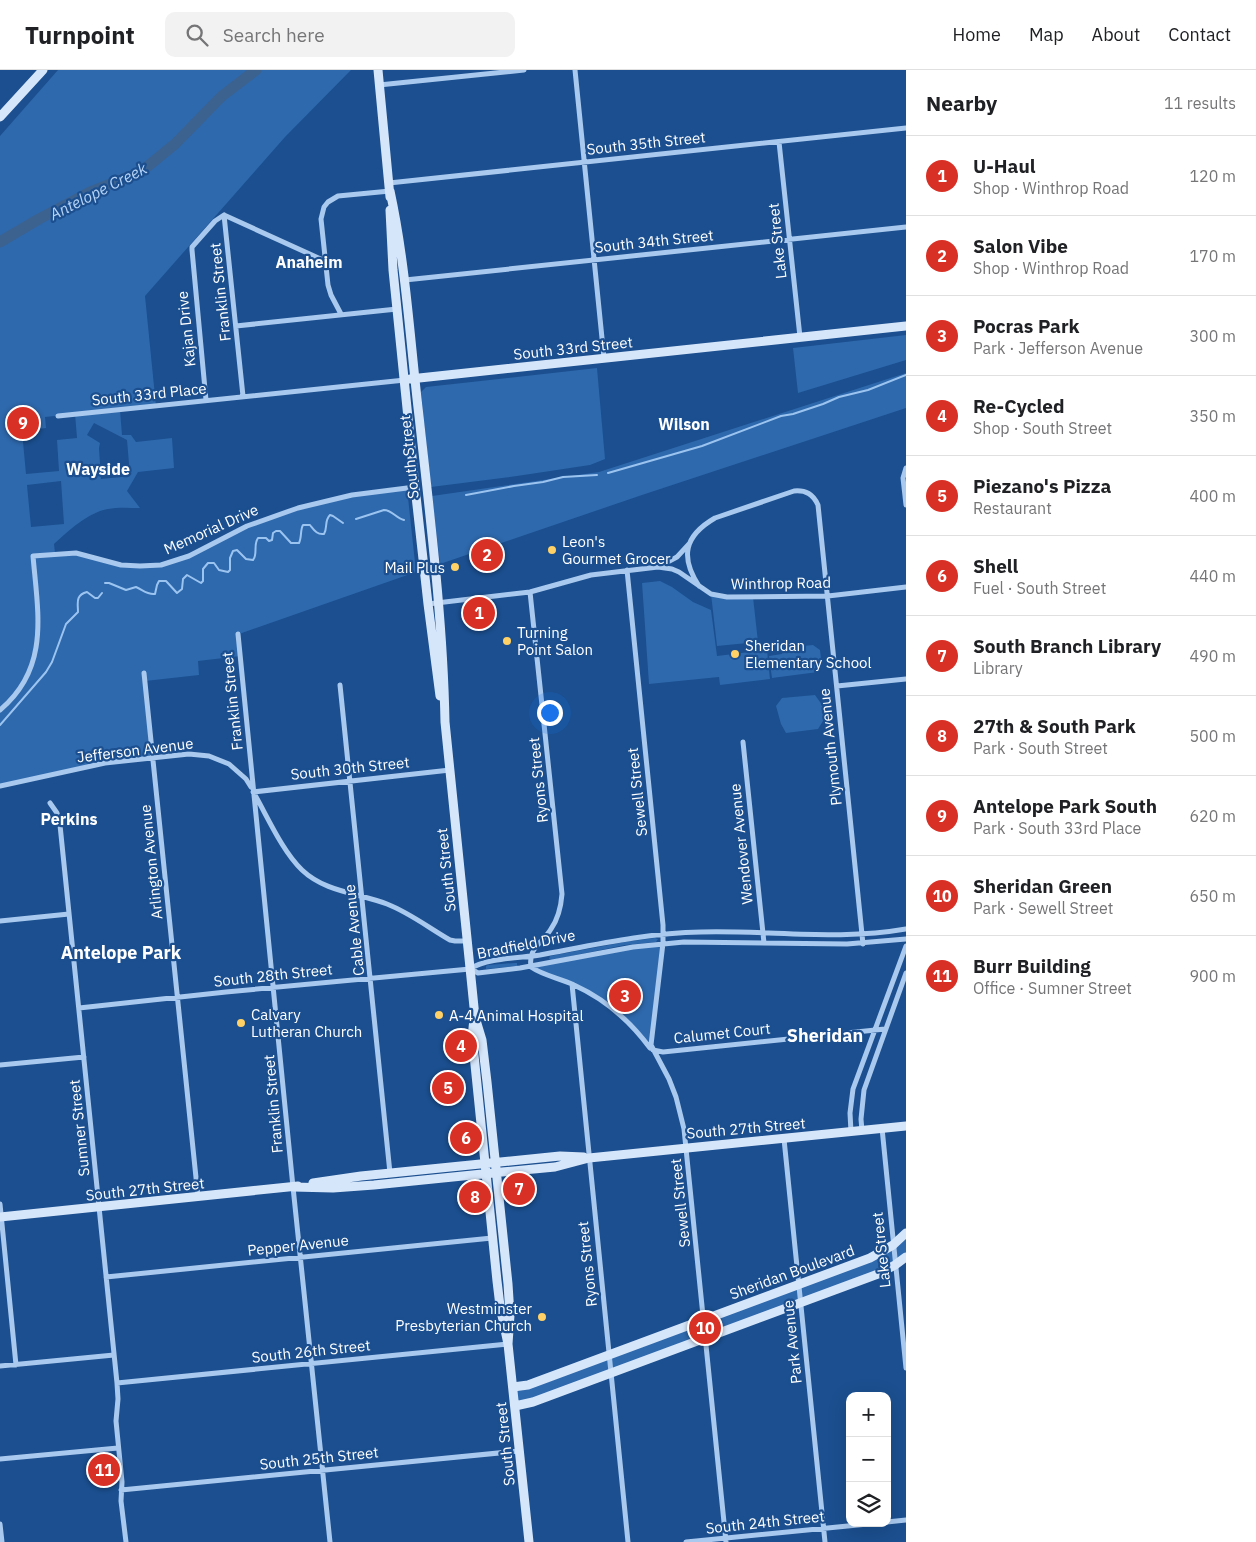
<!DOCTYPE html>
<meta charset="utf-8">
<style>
body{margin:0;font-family:"IBM Plex Sans",sans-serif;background:#f2f2f2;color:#202124}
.controls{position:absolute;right:15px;bottom:15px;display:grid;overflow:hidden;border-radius:10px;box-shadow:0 5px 20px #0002}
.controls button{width:45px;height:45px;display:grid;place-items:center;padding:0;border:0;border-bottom:1px solid #e0e0e0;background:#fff;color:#202124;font:25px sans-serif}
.you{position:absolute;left:549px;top:642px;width:18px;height:18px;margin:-12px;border:4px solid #fff;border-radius:50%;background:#1a73e8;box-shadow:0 0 0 8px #1a73e833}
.badge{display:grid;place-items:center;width:32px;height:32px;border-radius:50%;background:#d93025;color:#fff;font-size:16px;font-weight:700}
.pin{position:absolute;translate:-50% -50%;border:2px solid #fff;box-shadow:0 1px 5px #0006}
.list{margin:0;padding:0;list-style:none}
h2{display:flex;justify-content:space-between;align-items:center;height:65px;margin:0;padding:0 20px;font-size:21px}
h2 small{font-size:16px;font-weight:400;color:#757577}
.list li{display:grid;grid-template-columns:32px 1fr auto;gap:15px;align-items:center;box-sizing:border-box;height:80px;padding:0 20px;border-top:1px solid #e0e0e0}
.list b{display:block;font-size:19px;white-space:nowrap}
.list p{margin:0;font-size:16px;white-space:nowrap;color:#757577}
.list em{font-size:16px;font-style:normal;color:#757577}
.icon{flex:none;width:28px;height:28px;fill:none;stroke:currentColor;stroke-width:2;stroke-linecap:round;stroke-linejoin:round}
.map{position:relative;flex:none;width:906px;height:1472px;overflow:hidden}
header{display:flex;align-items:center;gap:30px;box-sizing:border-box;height:70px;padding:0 25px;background:#fff;border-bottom:1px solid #e0e0e0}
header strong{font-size:24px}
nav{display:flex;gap:28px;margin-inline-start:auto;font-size:18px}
.search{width:350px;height:45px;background:#f2f2f2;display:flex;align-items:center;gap:12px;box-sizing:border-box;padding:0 18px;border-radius:10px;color:#757577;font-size:19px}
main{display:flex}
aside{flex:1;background:#fff}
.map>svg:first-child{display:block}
</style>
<header>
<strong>Turnpoint</strong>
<div class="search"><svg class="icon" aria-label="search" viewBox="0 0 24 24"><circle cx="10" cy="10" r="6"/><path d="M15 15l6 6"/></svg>Search here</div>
<nav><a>Home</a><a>Map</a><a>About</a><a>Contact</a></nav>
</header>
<main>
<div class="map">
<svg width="906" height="1472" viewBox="0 0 906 1472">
<rect width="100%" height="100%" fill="#1b4f8f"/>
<path fill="#2e69ad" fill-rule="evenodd" d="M 58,0 L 351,0 L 285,67 L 145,226 L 156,336 L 120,340 L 122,365 L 131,365 L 136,372 L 172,368 L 174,398 L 138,402 L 127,421 L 140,438 C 129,438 118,437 108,439 C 89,442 68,461 54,474 L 55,483 L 66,483 L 128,496 L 174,491 L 247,456 L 323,431 L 407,418 L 416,502 L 239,564 L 241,586 L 198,591 L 199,605 L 145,611 L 152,687 L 105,693 L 0,716 L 0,66 ZM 75,344 L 77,368 L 57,370 L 59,401 L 26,404 L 22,361 L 46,358 L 45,347 ZM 94,353 L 127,370 L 130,406 L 101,409 L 99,378 L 100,373 L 87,365 ZM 61,411 L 64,454 L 31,457 L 27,415 Z
M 906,265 L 906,290 L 798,323 L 793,278 Z
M 597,298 L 605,389 L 590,395 L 517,406 L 431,417 L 421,322 L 426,317 Z
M 906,303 L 906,338 L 642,425 L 440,494 L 432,426 L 599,402 Z
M 660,511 L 672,517 L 693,532 L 711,540 L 717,586 L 767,580 L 770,609 L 720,615 L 719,607 L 649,614 L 642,513 Z
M 711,524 L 753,527 L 758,572 L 717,576 Z
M 813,575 L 820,580 L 822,597 L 818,602 L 772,608 L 769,586 L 782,584 L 782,578 Z
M 815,625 L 825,639 L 823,651 L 818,659 L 786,663 L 781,654 L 776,636 L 782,628 Z
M 655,868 L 658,869 L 656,872 L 625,875 L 552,890 L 549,889 L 550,886 L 625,872 Z
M 663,873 L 651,975 L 602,931 L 531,897 Z
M 515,893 L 517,893 L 517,896 L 486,899 L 486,896 L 488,895 Z
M 474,1111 L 481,1118 L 483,1135 L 469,1137 L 467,1112 Z
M 906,1163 L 906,1187 L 895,1195 L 515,1336 L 513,1317 L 870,1188 Z"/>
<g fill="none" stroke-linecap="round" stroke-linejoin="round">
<path stroke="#9cc4f0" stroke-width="2" d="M 608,403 L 702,376 L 781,346 L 793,344 L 823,334 L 839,327 L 868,320 L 906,305
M 466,425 L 514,416 L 543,412 L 563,407 L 597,405
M 356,449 L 384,440 C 392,440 396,448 404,450
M 105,513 L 109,513 L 126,520 L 136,517 C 143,520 147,525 155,524 L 157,515 L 159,511 L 166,511 L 177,523 L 182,519 L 183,509 L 187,505 L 201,513 L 203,511 L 203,499 L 208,493 L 214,493 L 219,500 L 228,502 L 230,500 L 230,488 L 233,481 L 237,480 L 246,489 L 253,490 C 258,484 253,475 258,468 L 266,468 L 269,471 L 272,470 L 273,463 L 276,461 L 280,461 L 291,473 L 299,473 C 302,467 300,460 303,455 L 310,455 C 314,460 317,465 324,464 C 328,457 324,451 330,445 L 333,446 L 343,453
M 0,655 L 46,602 L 52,592 L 66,554 L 78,542 C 78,533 75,525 87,522 L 95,528 L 98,528 L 102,523"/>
<path stroke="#3c6290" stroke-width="11" d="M 0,172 L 39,149 L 90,122 L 138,103 L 148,96 L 175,74 L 222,26 L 256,0"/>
<path stroke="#a9c9ee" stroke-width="5" d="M 575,0 L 604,288
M 379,15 L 524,0
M 779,72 L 800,267
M 389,113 L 906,58
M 224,145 L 243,326
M 224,145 L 325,191
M 405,210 L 906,157
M 341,244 L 331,225 L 328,215 L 321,149 L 324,137 L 328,132 L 338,126 L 390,121
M 236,256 L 397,239
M 206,330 L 192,180 L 192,177 L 215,151 L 224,145
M 58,346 L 405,310
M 906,398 L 903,408 L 906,435
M 660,496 L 677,487 L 689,474
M 627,500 L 663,855 L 663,873 L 651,975 L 669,1009 L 676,1027 L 684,1059 L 726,1472
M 699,516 C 680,487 684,466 715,448 L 794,421 C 806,420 813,424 818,435 L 863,874
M 530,522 L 562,824 C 561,837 558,849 551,859 C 542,874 528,877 531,897 C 544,906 560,908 574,915 C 605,929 630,951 650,978
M 428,534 L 530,522 L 591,505 L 658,497 L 672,499 L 679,502 L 711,524 L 727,527 L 828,526 L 906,517
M 238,564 L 293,1117 L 330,1472
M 144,603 L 198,1127
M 340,615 L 390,1103
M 837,616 L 906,609
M 0,640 C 50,598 38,544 33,486 L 76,483 L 121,495 L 140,496 L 161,495 L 189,486 L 247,456 L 298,438 L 352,425 L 415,417
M 743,672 L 764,873
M 0,716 L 105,693 L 189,684 L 209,686 L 229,694 L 246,709 L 251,717
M 253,722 L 450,700
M 255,725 C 268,748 283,782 302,800 C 325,822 358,823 387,834 C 410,843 429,858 450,870 L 455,871 L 467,871
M 50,733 L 57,743 L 60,755 L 117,1313 L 118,1329 L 116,1351 L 122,1412 L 121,1431 L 126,1472
M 0,851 L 69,844
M 471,899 L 478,903 L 520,898 L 633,877 L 684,872 L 847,874 L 906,869
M 572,914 L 628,1472
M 79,938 L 226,922 L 470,899 C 486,888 520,888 540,885 C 594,875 646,863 701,862 C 770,860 838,871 906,859
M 653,980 L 663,982 L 885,959
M 0,995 L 84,987
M 882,1058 L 906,1298
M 862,1061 L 861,1049 L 864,1020 L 906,903
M 851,1062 L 850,1043 L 853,1019 L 906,876
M 784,1069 L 825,1472
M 0,1134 L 16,1295
M 106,1207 L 492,1168
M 0,1296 L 114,1285
M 117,1313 L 508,1274
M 0,1389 L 118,1378
M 121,1420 L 519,1381
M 887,1452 L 906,1450
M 0,1454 L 2,1472
M 686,1472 L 878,1453"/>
<path stroke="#d6e6fa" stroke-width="9" d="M 378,0 L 390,127
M 0,47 L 43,0
M 390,121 C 406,195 410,271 419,346 C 430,447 443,549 445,652 L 475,947 L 482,970 L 487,1012 L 508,1214 L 510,1245 L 508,1274
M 390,140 L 393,200 L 415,417 L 428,534 L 440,626
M 410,309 L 906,256
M 474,949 L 472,967 L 474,985 L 497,1211 L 500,1236 L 508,1274 L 529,1472
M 313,1113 L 361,1106 L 560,1086 L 584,1087
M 293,1117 L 333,1118 L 374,1115 L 502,1102 L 555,1097 L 589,1088 L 906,1056
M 0,1147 L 298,1116
M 513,1317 L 528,1315 L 870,1188 L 893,1175 L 906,1163
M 515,1336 L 533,1332 L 878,1204 L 895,1195 L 906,1187"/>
</g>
<g fill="#ffd166" stroke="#1b4f8f" stroke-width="2">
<circle cx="552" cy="480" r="5"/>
<circle cx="455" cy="497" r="5"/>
<circle cx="507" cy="571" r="5"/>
<circle cx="735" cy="584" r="5"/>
<circle cx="439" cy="945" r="5"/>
<circle cx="241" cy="953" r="5"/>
<circle cx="542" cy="1247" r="5"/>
</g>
<g text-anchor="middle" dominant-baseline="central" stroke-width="4.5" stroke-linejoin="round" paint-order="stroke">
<g font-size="15" fill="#fff" stroke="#1b4f8f">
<text transform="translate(646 73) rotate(-6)">South 35th Street</text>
<text transform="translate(654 171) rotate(-6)">South 34th Street</text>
<text transform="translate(777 171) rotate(-96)">Lake Street</text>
<text transform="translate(220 222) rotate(-96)">Franklin Street</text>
<text transform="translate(186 259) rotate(-96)">Kajan Drive</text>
<text transform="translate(573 278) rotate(-6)">South 33rd Street</text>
<text transform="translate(149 324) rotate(-6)">South 33rd Place</text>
<text transform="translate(409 387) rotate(-96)">South Street</text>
<text transform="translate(211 459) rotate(-24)">Memorial Drive</text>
<text transform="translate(781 513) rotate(-1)">Winthrop Road</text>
<text transform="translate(232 631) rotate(-96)">Franklin Street</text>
<text transform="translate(830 677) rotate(-96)">Plymouth Avenue</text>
<text transform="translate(135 680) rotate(-7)">Jefferson Avenue</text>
<text transform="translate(350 698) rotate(-6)">South 30th Street</text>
<text transform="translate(538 710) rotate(-96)">Ryons Street</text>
<text transform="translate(637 722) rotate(-96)">Sewell Street</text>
<text transform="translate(741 774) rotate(-96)">Wendover Avenue</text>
<text transform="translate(151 792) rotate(-96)">Arlington Avenue</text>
<text transform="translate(446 800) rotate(-96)">South Street</text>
<text transform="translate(354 860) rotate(-96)">Cable Avenue</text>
<text transform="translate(526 874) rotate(-11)">Bradfield Drive</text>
<text transform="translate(273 905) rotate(-6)">South 28th Street</text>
<text transform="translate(722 963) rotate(-6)">Calumet Court</text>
<text transform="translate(273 1034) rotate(-95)">Franklin Street</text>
<text transform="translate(79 1058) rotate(-96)">Sumner Street</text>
<text transform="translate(746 1058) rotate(-5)">South 27th Street</text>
<text transform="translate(145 1119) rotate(-6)">South 27th Street</text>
<text transform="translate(680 1133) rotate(-96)">Sewell Street</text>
<text transform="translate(298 1175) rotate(-6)">Pepper Avenue</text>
<text transform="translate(881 1180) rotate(-96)">Lake Street</text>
<text transform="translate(587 1194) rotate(-96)">Ryons Street</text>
<text transform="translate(792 1202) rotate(-20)">Sheridan Boulevard</text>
<text transform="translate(792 1272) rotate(-96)">Park Avenue</text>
<text transform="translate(311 1281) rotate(-6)">South 26th Street</text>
<text transform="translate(505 1374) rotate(-96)">South Street</text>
<text transform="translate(319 1388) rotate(-6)">South 25th Street</text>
<text transform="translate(765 1452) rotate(-6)">South 24th Street</text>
</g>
<g font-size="15" fill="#fff" stroke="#1b4f8f" text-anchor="start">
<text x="562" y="471">Leon's<tspan x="562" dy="17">Gourmet Grocer</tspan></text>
<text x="445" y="497" text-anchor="end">Mail Plus</text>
<text x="517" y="562">Turning<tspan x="517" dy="17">Point Salon</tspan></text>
<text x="745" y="575">Sheridan<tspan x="745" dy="17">Elementary School</tspan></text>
<text x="251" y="944">Calvary<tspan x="251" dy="17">Lutheran Church</tspan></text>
<text x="449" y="945">A-4 Animal Hospital</text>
<text x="532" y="1238" text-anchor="end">Westminster<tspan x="532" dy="17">Presbyterian Church</tspan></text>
</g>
<g font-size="16" font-style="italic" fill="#b5d3f5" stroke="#1b4f8f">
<text transform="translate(98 121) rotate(-27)">Antelope Creek</text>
</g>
<g font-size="16" font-weight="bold" fill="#fff" stroke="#1b4f8f">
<text x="309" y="192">Anaheim</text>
<text x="684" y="354">Wilson</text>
<text x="98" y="399">Wayside</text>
<text x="69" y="749">Perkins</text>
</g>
<g font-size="18" font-weight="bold" fill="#fff" stroke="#1b4f8f">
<text x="121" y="882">Antelope Park</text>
<text x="825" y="965">Sheridan</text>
</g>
</g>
</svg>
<div class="controls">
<button>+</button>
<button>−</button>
<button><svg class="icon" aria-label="layers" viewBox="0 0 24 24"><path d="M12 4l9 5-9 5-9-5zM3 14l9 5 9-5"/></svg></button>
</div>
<div class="you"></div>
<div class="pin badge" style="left:479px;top:543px">1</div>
<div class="pin badge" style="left:487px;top:485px">2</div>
<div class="pin badge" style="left:625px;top:926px">3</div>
<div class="pin badge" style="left:461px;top:976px">4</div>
<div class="pin badge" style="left:448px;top:1018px">5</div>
<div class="pin badge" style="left:466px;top:1068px">6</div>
<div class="pin badge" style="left:519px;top:1119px">7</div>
<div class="pin badge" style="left:475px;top:1127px">8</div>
<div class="pin badge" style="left:23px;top:353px">9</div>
<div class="pin badge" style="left:705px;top:1258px">10</div>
<div class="pin badge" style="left:104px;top:1400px">11</div>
</div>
<aside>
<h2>Nearby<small>11 results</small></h2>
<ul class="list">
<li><span class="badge">1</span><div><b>U-Haul</b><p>Shop · Winthrop Road</p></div><em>120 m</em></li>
<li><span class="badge">2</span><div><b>Salon Vibe</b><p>Shop · Winthrop Road</p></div><em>170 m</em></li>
<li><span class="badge">3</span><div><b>Pocras Park</b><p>Park · Jefferson Avenue</p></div><em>300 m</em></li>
<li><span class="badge">4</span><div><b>Re-Cycled</b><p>Shop · South Street</p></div><em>350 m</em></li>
<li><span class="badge">5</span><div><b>Piezano's Pizza</b><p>Restaurant</p></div><em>400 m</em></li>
<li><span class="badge">6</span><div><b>Shell</b><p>Fuel · South Street</p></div><em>440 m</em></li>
<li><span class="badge">7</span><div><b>South Branch Library</b><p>Library</p></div><em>490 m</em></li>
<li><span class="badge">8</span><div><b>27th &amp; South Park</b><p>Park · South Street</p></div><em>500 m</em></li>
<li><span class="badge">9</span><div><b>Antelope Park South</b><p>Park · South 33rd Place</p></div><em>620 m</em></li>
<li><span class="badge">10</span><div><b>Sheridan Green</b><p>Park · Sewell Street</p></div><em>650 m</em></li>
<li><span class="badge">11</span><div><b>Burr Building</b><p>Office · Sumner Street</p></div><em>900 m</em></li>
</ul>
</aside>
</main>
